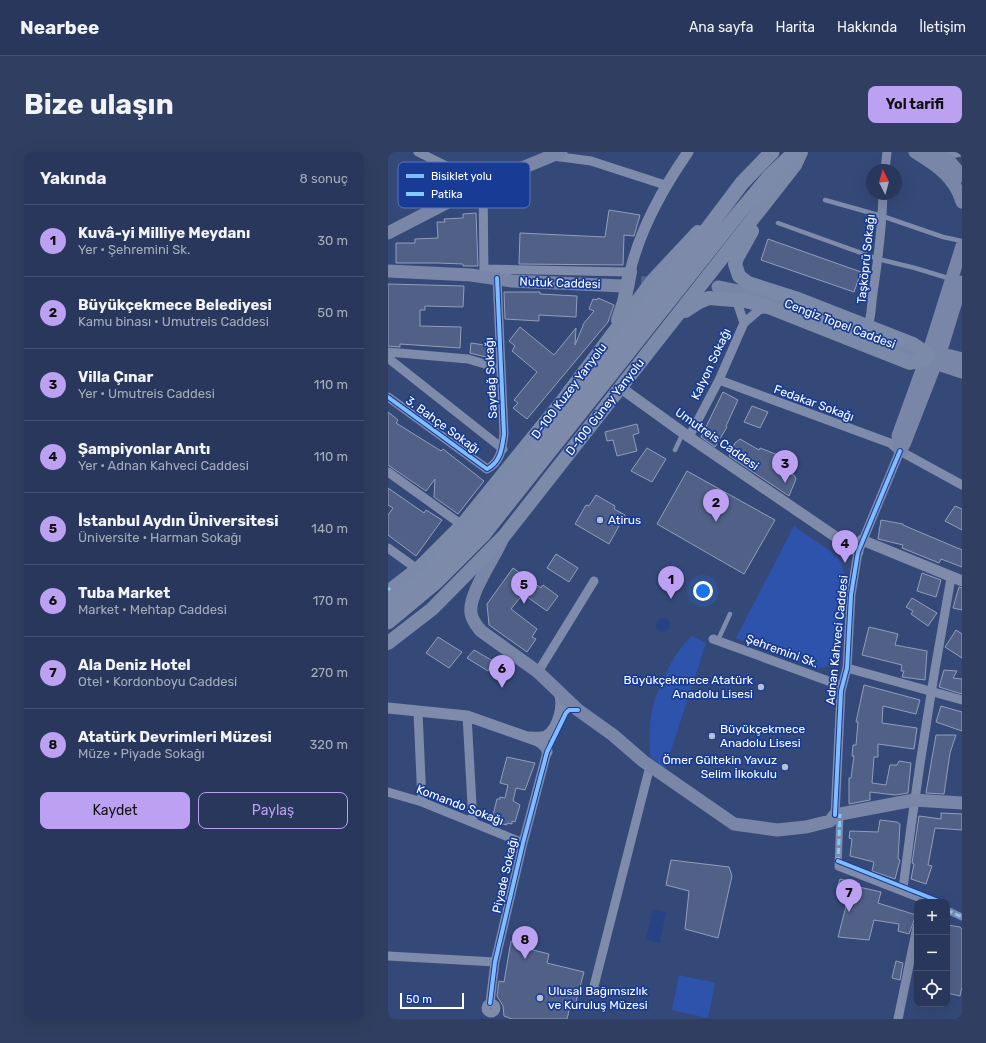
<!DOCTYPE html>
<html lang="tr">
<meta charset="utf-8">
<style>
body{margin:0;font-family:Rubik,sans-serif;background:#303f61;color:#f1f3f6}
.controls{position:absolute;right:12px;bottom:12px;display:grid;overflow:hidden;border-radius:8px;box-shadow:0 4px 16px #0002}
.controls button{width:36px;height:36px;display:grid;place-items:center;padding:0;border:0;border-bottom:1px solid #445171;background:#28375b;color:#f1f3f6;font:20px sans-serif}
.compass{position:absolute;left:478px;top:12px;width:36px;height:36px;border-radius:50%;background:#28375b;box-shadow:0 4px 16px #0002;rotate:354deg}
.scale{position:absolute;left:12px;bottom:10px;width:64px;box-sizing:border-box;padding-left:4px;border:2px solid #fff;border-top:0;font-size:11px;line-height:14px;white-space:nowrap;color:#fff;-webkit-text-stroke:3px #183c96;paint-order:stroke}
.you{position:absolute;left:315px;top:439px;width:14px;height:14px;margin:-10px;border:3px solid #fff;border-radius:50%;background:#1a73e8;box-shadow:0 0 0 6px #1a73e833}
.badge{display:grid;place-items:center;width:26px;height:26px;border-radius:50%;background:#bca0f2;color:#111;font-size:13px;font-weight:700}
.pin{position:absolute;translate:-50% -33px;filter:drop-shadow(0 1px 2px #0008)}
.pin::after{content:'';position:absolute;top:21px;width:14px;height:12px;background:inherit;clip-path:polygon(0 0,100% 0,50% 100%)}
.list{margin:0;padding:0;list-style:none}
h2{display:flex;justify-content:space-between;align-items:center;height:52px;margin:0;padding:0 16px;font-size:17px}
h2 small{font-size:13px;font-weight:400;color:#a5acbb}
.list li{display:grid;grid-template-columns:26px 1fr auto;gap:12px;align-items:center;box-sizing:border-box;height:72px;padding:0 16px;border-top:1px solid #445171}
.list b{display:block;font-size:15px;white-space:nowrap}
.list p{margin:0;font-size:13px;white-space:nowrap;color:#a5acbb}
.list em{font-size:13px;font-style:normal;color:#a5acbb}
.actions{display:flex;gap:8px;padding:12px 16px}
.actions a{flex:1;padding:9px 0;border:1px solid #bca0f2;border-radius:8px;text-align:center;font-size:14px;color:#bca0f2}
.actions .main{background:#bca0f2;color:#111}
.icon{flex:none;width:22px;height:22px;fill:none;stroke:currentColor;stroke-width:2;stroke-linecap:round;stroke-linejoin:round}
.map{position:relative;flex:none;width:574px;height:867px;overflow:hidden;border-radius:8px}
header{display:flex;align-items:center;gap:24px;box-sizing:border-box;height:56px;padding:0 20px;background:#28375b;border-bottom:1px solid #445171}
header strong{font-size:19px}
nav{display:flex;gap:22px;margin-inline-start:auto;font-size:14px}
.intro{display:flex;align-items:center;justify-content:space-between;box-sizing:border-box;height:96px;padding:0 24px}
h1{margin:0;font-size:28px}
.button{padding:10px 18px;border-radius:8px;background:#bca0f2;color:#111;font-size:14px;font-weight:700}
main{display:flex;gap:24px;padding:0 24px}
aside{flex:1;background:#28375b;border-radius:8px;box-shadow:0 4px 16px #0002}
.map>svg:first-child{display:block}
</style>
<header>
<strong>Nearbee</strong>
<nav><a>Ana sayfa</a><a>Harita</a><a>Hakkında</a><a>İletişim</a></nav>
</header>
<div class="intro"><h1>Bize ulaşın</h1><a class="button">Yol tarifi</a></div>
<main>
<aside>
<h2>Yakında<small>8 sonuç</small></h2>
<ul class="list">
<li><span class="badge">1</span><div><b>Kuvâ-yi Milliye Meydanı</b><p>Yer · Şehremini Sk.</p></div><em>30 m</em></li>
<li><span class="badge">2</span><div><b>Büyükçekmece Belediyesi</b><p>Kamu binası · Umutreis Caddesi</p></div><em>50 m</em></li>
<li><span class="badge">3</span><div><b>Villa Çınar</b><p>Yer · Umutreis Caddesi</p></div><em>110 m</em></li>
<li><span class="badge">4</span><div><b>Şampiyonlar Anıtı</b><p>Yer · Adnan Kahveci Caddesi</p></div><em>110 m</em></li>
<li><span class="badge">5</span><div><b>İstanbul Aydın Üniversitesi</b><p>Üniversite · Harman Sokağı</p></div><em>140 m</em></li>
<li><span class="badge">6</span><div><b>Tuba Market</b><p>Market · Mehtap Caddesi</p></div><em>170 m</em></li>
<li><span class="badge">7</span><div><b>Ala Deniz Hotel</b><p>Otel · Kordonboyu Caddesi</p></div><em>270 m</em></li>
<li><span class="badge">8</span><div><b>Atatürk Devrimleri Müzesi</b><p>Müze · Piyade Sokağı</p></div><em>320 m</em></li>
</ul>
<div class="actions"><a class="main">Kaydet</a><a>Paylaş</a></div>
</aside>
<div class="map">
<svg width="574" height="867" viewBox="0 0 574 867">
<rect width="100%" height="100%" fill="#354979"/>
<path fill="#2d53ac" d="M 406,374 L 442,399 L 454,411 L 456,427 L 453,490 L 450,500 L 442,514 L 428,517 L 348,486 Z
M 304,484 L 318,491 L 277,617 L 262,604 C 262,591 261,577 263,564 C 267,540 285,500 304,484 Z
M 291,823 L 327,831 L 320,866 L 284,858 Z"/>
<path fill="#284284" d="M268 473a7 7 0 1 1 14 0a7 7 0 1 1-14 0Z
M 264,757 L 278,760 L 272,791 L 258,788 Z"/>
<path fill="#506087" stroke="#929eb9" d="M 221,58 L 252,63 L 246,84 L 236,83 L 235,113 L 131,112 L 132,81 L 217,85 Z
M 88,61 L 90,114 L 75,114 L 75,112 L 51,111 L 8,111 L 8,91 L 27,91 L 27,87 L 50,86 L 49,70 L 57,70 L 56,67 L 75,66 L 75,62 Z
M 380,87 L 473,120 L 466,140 L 373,108 Z
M 0,132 L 76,134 L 75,155 L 37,154 L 37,158 L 32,158 L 32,174 L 73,175 L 72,196 L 12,192 L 12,195 L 0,194 Z
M 116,140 L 152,140 L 152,142 L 189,144 L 188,165 L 151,163 L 151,169 L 117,167 Z
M 210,146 L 226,153 L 220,170 L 139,267 L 125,256 L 130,251 L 126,248 L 149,220 L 124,199 L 127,194 L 121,189 L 132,175 L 166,203 L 188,176 L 187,193 L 196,171 L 206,159 L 201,157 L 205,147 L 209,148 Z
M 83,191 L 103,194 L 102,206 L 82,201 Z
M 335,240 L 350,248 L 338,274 L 339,275 L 327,295 L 313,285 Z
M 364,254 L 380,260 L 372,276 L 356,270 Z
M 0,260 L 10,268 L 8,271 L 53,299 L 55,297 L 96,329 L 70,362 L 46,345 L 47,327 L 38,339 L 0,313 Z
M 249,272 L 251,281 L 245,283 L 249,299 L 229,304 L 225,288 L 219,289 L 217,280 Z
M 352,287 L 371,298 L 372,296 L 390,303 L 384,316 L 406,323 L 408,327 L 401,344 L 341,304 L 347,291 Z
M 259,296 L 278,307 L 264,330 L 243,319 Z
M 299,319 L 387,368 L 356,422 L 269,372 Z
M 0,336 L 36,361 L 38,358 L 54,368 L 28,404 L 0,383 L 0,363 L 5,356 L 0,353 Z
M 208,343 L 227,354 L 226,357 L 237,363 L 221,392 L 187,372 L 198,353 L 201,354 Z
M 567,354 L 574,357 L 574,378 L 557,369 Z
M 493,368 L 515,372 L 515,373 L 574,398 L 574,415 L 553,407 L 551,411 L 514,396 L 515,393 L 490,387 Z
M 168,402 L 190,416 L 181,430 L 159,416 Z
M 125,416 L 153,436 L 155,433 L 170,444 L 159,459 L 135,442 L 123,457 L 149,477 L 144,485 L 148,487 L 139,500 L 101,473 L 99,452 Z
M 534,421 L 553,428 L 548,445 L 529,439 Z
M 571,435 L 574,436 L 574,458 L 565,456 Z
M 524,446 L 549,461 L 540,474 L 523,462 L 525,459 L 518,455 Z
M 481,475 L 510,482 L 507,493 L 539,499 L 537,528 L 514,525 L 516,519 L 513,519 L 514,513 L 474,503 Z
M 568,478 L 574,482 L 574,506 L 557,495 Z
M 50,485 L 74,500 L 61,516 L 38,501 Z
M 86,498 L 105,509 L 100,519 L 79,506 Z
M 556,518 L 569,519 L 565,526 L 574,527 L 574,542 L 551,535 Z
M 476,533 L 532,548 L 528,562 L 495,554 L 494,571 L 529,576 L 526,597 L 490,592 L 490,605 L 486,605 L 484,631 L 498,633 L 502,613 L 509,613 L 511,609 L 523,611 L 520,641 L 507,643 L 482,640 L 482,648 L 461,652 L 461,626 L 463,626 L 466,604 L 464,604 L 465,593 L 468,593 L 470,570 L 468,570 Z
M 553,554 L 574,560 L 574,579 L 548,570 Z
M 548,583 L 568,583 L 562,601 L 556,642 L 538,641 Z
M 119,605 L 147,611 L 137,638 L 128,636 L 125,649 L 132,653 L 127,670 L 124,669 L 124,672 L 119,671 L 119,673 L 110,671 L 111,667 L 105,663 L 109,647 L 112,647 L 112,645 L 117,646 L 120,633 L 112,631 Z
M 553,661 L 574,662 L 574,678 L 547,676 L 540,713 L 544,714 L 538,732 L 523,727 L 526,712 L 524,711 L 531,664 L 553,667 Z
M 492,668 L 509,670 L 512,672 L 510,707 L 512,708 L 507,727 L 484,719 L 486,710 L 462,704 L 464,687 L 461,686 L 462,679 L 490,680 Z
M 283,708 L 341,715 L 344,724 L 330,786 L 297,777 L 301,739 L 278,733 Z
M 452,727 L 472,732 L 471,735 L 493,740 L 490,751 L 528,763 L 521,782 L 510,779 L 511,772 L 486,768 L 481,788 L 450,785 L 462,739 L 449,737 Z
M 559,773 L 572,775 L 574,777 L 574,835 L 572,844 L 559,841 Z
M 123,789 L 146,794 L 145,798 L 161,802 L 159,811 L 196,820 L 186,857 L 182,855 L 179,867 L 124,867 L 116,864 L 115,854 L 109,844 L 111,829 L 116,830 Z
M 508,809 L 515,811 L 512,828 L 504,826 Z"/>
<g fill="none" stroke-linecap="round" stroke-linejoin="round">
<path stroke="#53648d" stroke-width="13" stroke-dasharray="13 6" stroke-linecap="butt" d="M 234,129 L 273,132"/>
<path stroke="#7e8bab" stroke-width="4.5" d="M 437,48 L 494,64 L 555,85 L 574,89
M 390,71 L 490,107 L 527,116 L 563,127
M 287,298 L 295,281
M 330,488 L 342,462"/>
<path stroke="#7e8bab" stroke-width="7" d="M 452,662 L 450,715 L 540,750
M 559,758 L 574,765"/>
<path stroke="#7e8bab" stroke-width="9" d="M 30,0 L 95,32 L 96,125
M 165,4 L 203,9 L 277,33
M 552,4 L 574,0
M 497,18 L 499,0
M 96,117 L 242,120
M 348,147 L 356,171
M 480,174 C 484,162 483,153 485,141 C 490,108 494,75 495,42
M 0,200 L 80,207 L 113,217
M 0,206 L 115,297
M 331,228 L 502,291 L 512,299 L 574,333
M 0,245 L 99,317 C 113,310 114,296 116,282 L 109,126
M 301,285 L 331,228 L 356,171 L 371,158 L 381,156
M 0,320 L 74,373
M 0,396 L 29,417
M 325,487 L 454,534
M 459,516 L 574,548
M 150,520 L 206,429
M 30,560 L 34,650
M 79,564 L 85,670
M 0,640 L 34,650 L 135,691
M 447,663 L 453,539 L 459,516 L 463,443 L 470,400 L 512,299
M 515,736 C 528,632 544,529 563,426
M 535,750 L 536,748
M 0,804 L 107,810
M 205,838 L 262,614
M 102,851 L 107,810 L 135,691 L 159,600
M98 856a5 5 0 1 1 10 0a5 5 0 1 1-10 0Z
M 510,867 L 529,775"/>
<path stroke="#7e8bab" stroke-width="11" d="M 242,120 C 252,77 275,36 300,0
M 233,236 L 301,285 L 470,400
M 474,388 L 574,429
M 0,556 L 79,564 L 150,589 C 154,592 159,594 159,600
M 142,585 C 148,585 153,586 158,584 C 170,577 176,553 171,541"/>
<path stroke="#7986a8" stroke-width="13" d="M 527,0 C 548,13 567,25 574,50
M 546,0 L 563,11 L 574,24
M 0,81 L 95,32 L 173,0
M 0,119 L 83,123 L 124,129 L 235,134
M 330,135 C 386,145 430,164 482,184
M 474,185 L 526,204 L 574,220
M 535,201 L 563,204 L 574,207
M 512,299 L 510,284 L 542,196 L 574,94
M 512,299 L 517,290 L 553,198 L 574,130
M 114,388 C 106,406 80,443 83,461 C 84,469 89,474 93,479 L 150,520 L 190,558 L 225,583 L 255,609 L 346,672 L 389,678 L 418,675 L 442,669 L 447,663 L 526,648 L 574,651"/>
<path stroke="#7c8aaa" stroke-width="14" d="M 364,79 L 349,106 L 347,112 L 351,124 L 360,131 L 410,147 L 525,192 L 540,202
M 297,159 L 311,150 L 321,146 L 358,149 L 383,156 L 522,211 L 537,208
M 230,168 L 236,150 L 242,120
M 0,440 L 32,415 L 74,373 L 172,252 L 266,127 L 310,80
M 0,491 L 44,457 L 116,384 L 407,13 L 413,0"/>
<path stroke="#7d8aaa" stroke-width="15" d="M 0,455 L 42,421 L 82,377 L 145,301 L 305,96 L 354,31 L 384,0
M 0,470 L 48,430 L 95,383 L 350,62 L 381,25 L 407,0"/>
<path stroke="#80caff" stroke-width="3" stroke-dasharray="6 3" stroke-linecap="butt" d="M 0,436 L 2,438
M 450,711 L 452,662
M 559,758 L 574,765"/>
<defs>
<path id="cycleway" d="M 0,245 L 99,317 C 113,310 114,296 116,282 L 109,126
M 447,663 L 453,539 L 459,516 L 463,443 L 470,400 L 512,299
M 450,709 L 553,750
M 102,851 L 107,810 L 135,691 L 159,600 L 178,561 L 181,558 L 190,558"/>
</defs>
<use href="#cycleway" stroke="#183c96" stroke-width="6"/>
<use href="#cycleway" stroke="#80bcff" stroke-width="4"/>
</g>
<g fill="#b8bfd0" stroke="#183c96" stroke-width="1.5">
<circle cx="212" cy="368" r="4"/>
<circle cx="373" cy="535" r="4"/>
<circle cx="324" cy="584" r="4"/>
<circle cx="397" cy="615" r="4"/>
<circle cx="152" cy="846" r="4"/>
</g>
<g text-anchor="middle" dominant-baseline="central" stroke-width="3.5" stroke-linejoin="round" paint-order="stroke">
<g font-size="12" fill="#fff" stroke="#183c96">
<text transform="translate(478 107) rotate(-84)">Taşköprü Sokağı</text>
<text transform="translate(172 131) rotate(2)">Nutuk Caddesi</text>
<text transform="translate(452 172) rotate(21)">Cengiz Topel Caddesi</text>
<text transform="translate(323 212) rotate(-65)">Kalyon Sokağı</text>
<text transform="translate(103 226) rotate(-93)">Saydağ Sokağı</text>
<text transform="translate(181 239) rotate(-53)">D-100 Kuzey Yanyolu</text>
<text transform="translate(426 251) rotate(20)">Fedakar Sokağı</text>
<text transform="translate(217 255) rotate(-52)">D-100 Güney Yanyolu</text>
<text transform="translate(55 273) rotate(36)">3. Bahçe Sokağı</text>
<text transform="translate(329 287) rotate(35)">Umutreis Caddesi</text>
<text transform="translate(449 488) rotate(-84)">Adnan Kahveci Caddesi</text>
<text transform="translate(394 499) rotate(20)">Şehremini Sk.</text>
<text transform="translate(72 653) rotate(21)">Komando Sokağı</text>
<text transform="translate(117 723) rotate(-77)">Piyade Sokağı</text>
</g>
<g font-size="12" fill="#fff" stroke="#183c96" text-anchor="start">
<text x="220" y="368">Atirus</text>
<text x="365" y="528" text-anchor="end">Büyükçekmece Atatürk<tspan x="365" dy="14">Anadolu Lisesi</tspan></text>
<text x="332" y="577">Büyükçekmece<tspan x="332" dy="14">Anadolu Lisesi</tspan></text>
<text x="389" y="608" text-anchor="end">Ömer Gültekin Yavuz<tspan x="389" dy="14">Selim İlkokulu</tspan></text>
<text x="160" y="839">Ulusal Bağımsızlık<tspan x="160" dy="14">ve Kuruluş Müzesi</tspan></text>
</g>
</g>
<rect x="10" y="10" width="132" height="46" rx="6" fill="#183c96" stroke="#5d76b6" stroke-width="1"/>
<rect x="18" y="22" width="18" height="4" fill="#80bcff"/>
<rect x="18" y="40" width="18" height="4" fill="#80caff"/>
<g font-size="11" fill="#fff">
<text x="43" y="28">Bisiklet yolu</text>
<text x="43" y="46">Patika</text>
</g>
</svg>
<div class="controls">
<button>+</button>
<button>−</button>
<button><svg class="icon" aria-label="locate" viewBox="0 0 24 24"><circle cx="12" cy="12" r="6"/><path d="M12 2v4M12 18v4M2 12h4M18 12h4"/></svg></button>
</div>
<svg class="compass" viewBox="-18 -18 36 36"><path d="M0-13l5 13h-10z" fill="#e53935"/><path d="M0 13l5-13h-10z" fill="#a5acbb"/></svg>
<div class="scale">50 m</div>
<div class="you"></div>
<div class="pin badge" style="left:283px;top:447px">1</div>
<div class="pin badge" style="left:328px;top:370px">2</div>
<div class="pin badge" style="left:397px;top:331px">3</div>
<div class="pin badge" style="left:457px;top:411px">4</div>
<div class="pin badge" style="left:136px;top:452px">5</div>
<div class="pin badge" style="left:114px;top:536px">6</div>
<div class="pin badge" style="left:461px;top:760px">7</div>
<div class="pin badge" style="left:137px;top:807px">8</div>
</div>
</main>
